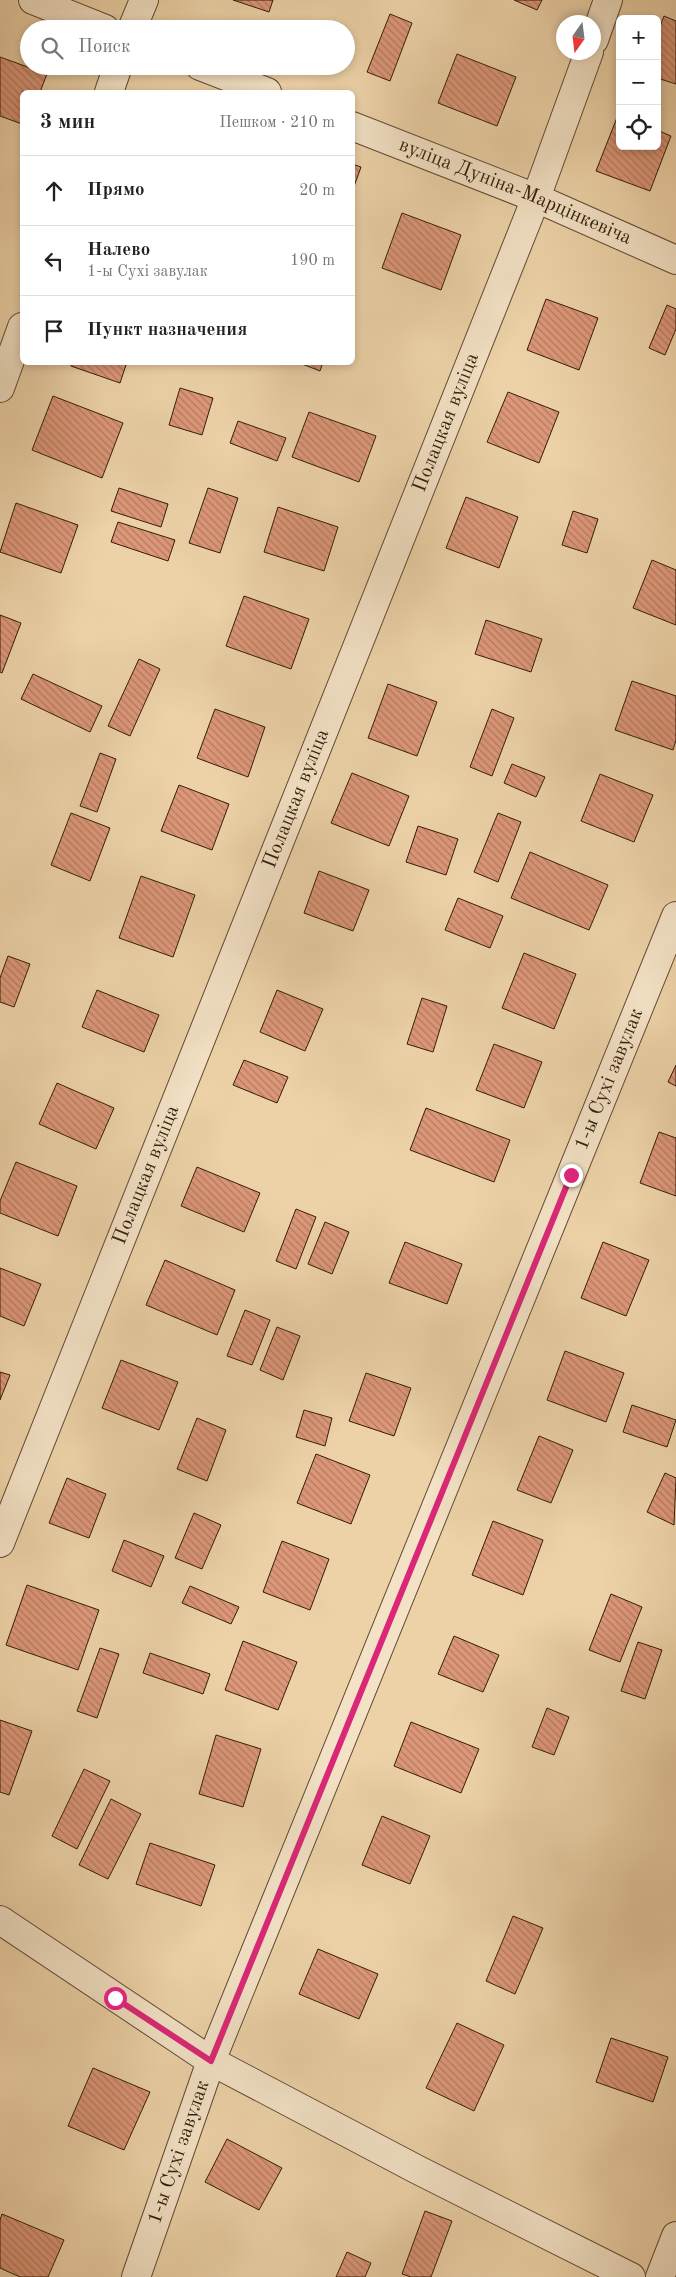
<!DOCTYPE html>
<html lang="ru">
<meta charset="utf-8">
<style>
body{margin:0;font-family:"Old Standard TT",serif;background:#f2f2f2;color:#222}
.controls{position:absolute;right:15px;top:15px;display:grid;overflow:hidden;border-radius:8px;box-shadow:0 2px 8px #0003}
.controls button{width:45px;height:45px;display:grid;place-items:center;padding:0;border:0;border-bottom:1px solid #e0e0e0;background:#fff;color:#222;font:25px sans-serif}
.compass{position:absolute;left:556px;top:15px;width:45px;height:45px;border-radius:50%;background:#fff;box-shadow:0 2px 8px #0003;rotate:194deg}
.stop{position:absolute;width:15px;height:15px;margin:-11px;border:4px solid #db2777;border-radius:50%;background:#fff}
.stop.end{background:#db2777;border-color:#fff;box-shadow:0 1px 5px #0008}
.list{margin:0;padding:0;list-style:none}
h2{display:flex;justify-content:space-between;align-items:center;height:65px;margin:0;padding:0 20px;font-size:21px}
h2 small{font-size:16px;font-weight:400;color:#767676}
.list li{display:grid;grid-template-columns:32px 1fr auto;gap:15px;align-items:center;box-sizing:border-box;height:70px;padding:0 20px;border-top:1px solid #e0e0e0}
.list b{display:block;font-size:19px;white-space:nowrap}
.list p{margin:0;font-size:16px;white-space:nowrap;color:#767676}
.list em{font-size:16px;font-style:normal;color:#767676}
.icon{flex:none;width:28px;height:28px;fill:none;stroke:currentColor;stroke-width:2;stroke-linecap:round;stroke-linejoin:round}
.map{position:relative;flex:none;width:676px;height:2277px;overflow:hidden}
.search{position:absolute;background:#fff;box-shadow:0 2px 8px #0003;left:20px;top:20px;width:335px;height:55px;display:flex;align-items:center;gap:12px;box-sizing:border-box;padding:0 18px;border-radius:28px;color:#767676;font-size:19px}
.panel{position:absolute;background:#fff;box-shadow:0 2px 8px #0003;left:20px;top:90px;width:335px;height:275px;border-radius:8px}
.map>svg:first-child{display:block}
</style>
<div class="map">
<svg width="676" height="2277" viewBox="0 0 676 2277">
<defs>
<pattern id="building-back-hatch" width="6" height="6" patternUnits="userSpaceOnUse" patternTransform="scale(1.25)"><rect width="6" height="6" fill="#dd9779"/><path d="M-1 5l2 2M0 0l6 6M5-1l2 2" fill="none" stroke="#b47b61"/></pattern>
</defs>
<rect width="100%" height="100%" fill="#edd2a8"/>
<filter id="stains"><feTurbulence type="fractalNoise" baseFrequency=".004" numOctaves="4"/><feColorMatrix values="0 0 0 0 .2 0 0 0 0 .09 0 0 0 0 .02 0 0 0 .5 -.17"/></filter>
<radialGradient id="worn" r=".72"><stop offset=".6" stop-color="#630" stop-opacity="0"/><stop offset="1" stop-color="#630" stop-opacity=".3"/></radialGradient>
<path fill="url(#building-back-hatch)" stroke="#331d0b" d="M 233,0 L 273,0 L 269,12 Z
M 514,0 L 542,0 L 537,10 Z
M 390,14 L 412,23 L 390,81 L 367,72 Z
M 664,16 L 676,21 L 676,84 L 657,78 L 657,34 Z
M 457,54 L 516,77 L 497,126 L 438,103 Z
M 0,57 L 47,74 L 40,92 L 22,92 L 22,124 L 0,116 Z
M 618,115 L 620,146 L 657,146 L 657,130 L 671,136 L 650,191 L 596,171 Z
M 352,164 L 361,167 L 352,192 Z
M 402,213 L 461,235 L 441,290 L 382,268 Z
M 546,299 L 598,318 L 579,370 L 527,350 Z
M 667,305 L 676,309 L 676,329 L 665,355 L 649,348 Z
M 72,362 L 127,362 L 120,383 L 71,366 Z
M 297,362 L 323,362 L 320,371 Z
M 180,388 L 213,398 L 202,435 L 169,425 Z
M 508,392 L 559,412 L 539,463 L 487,442 Z
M 53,396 L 123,423 L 102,478 L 32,450 Z
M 309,412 L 376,436 L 359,482 L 292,457 Z
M 238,421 L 286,438 L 277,461 L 230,443 Z
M 119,488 L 168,504 L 161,527 L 111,511 Z
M 208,488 L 238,498 L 220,553 L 189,543 Z
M 466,497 L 518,517 L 499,568 L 446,548 Z
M 16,503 L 78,525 L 61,573 L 0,552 Z
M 278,507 L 338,527 L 324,571 L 264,552 Z
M 573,511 L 598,519 L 587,553 L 562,545 Z
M 118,522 L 175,540 L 168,561 L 111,542 Z
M 652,560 L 676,570 L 676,625 L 633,608 Z
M 244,596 L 309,619 L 291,669 L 226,646 Z
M 0,615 L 21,623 L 2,673 L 0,672 Z
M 486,620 L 542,639 L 531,672 L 475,654 Z
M 139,659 L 160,669 L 130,736 L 108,726 Z
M 33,674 L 102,706 L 90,732 L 21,699 Z
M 632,681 L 676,696 L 676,740 L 673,750 L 615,730 Z
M 388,684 L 437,702 L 417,756 L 368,738 Z
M 215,709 L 265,727 L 248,777 L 197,758 Z
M 492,709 L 514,718 L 492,776 L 470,767 Z
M 100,753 L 116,759 L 97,812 L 80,806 Z
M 512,764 L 545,777 L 536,797 L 504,783 Z
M 352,773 L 409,796 L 389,846 L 331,823 Z
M 600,774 L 653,795 L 634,842 L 581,821 Z
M 179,785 L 229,804 L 212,850 L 161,831 Z
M 71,813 L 110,828 L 90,881 L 51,865 Z
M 498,813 L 521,822 L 498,882 L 474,872 Z
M 418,826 L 458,839 L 446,875 L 406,862 Z
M 530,852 L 608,885 L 589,930 L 511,898 Z
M 319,871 L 369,890 L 353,931 L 304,913 Z
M 141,876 L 195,895 L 173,957 L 119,938 Z
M 458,898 L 503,916 L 490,948 L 445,930 Z
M 524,953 L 576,974 L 554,1029 L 502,1008 Z
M 8,956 L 30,964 L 14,1007 L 0,1002 L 0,978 Z
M 97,990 L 159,1015 L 144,1052 L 82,1027 Z
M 277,990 L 323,1009 L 305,1051 L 260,1032 Z
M 422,998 L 447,1006 L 433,1052 L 407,1044 Z
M 494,1044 L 542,1062 L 524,1108 L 476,1090 Z
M 244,1060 L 288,1077 L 277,1103 L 233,1085 Z
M 676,1065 L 676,1086 L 668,1082 Z
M 57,1083 L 114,1108 L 96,1149 L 39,1124 Z
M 426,1108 L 510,1140 L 494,1182 L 410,1150 Z
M 659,1132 L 676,1138 L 676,1196 L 640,1183 Z
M 16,1162 L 77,1186 L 58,1236 L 0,1213 L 0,1201 Z
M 197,1167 L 260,1193 L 244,1232 L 181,1206 Z
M 296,1209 L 316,1217 L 296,1269 L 276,1261 Z
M 325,1222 L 349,1232 L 332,1274 L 308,1264 Z
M 405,1242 L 462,1264 L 447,1304 L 389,1283 Z
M 603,1242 L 649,1260 L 626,1316 L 581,1298 Z
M 165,1260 L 235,1290 L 217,1335 L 146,1305 Z
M 0,1268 L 41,1284 L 24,1326 L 0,1316 Z
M 245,1310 L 270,1320 L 252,1365 L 227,1356 Z
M 277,1327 L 300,1336 L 283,1380 L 260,1370 Z
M 565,1351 L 624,1373 L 606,1422 L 547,1400 Z
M 121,1360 L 178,1382 L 159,1430 L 102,1408 Z
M 0,1372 L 10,1375 L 0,1400 Z
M 366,1373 L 411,1388 L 394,1436 L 349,1421 Z
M 632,1405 L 676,1420 L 667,1447 L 623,1432 Z
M 304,1410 L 332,1418 L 325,1446 L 296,1437 Z
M 197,1418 L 226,1430 L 207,1481 L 177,1469 Z
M 539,1436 L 573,1450 L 551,1503 L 517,1490 Z
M 316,1454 L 370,1475 L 351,1524 L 297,1503 Z
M 665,1473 L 676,1478 L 674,1525 L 647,1512 Z
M 67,1478 L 106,1494 L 89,1538 L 49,1523 Z
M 194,1513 L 221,1525 L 202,1569 L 175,1558 Z
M 493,1521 L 543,1540 L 523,1595 L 472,1575 Z
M 124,1540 L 164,1556 L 151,1587 L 112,1571 Z
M 282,1541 L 329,1559 L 310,1610 L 263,1592 Z
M 27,1585 L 99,1610 L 78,1670 L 6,1645 Z
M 190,1586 L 239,1607 L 231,1624 L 182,1603 Z
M 611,1594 L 642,1607 L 620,1662 L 589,1650 Z
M 454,1636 L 499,1655 L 483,1692 L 438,1674 Z
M 243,1641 L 297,1662 L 278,1710 L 225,1690 Z
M 638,1642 L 662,1650 L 645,1699 L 621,1691 Z
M 100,1648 L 119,1654 L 97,1718 L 77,1711 Z
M 150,1653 L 210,1674 L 203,1694 L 143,1673 Z
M 547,1708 L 569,1717 L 554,1755 L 532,1747 Z
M 0,1720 L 32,1731 L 9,1795 L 0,1792 Z
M 411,1722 L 479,1749 L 461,1793 L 394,1766 Z
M 216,1735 L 261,1749 L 243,1807 L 199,1794 Z
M 84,1769 L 110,1781 L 77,1849 L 52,1836 Z
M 111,1799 L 141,1814 L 108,1879 L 79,1865 Z
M 382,1816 L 430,1836 L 410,1884 L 362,1865 Z
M 150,1843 L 215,1865 L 201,1906 L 136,1884 Z
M 513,1916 L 543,1928 L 515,1994 L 486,1981 Z
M 318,1949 L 378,1974 L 359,2019 L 299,1994 Z
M 457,2023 L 504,2045 L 474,2111 L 426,2088 Z
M 611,2038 L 668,2057 L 653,2102 L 596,2082 Z
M 93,2068 L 150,2092 L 124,2150 L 68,2126 Z
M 227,2139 L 282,2168 L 259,2210 L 205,2182 Z
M 425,2211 L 452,2221 L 431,2277 L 411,2277 L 402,2274 Z
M 2,2214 L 64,2240 L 48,2277 L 20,2277 L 0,2268 L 0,2220 Z
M 347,2252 L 371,2263 L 365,2277 L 336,2277 Z"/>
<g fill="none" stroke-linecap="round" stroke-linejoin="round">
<defs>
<g id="minor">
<path d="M 33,0 L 105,29"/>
<path d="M 132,29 L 144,0"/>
<path d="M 594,40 L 608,0"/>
<path d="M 200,66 L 267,92"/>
<path d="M 109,92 L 118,66"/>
<path id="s1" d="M 352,126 L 536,198 L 676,260"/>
<path d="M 0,388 L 22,327"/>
<path id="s2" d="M 0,1543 L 536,198 L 589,52"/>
<path d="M 0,1920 L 211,2061 L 418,2170 L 631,2277"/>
<path id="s3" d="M 136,2277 L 211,2061 L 676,916"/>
<path d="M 660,2277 L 676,2236"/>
</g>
</defs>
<use href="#minor" stroke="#624a32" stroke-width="30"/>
<use href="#minor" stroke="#f3e2c6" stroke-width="28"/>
</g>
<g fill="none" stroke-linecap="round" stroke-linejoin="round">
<path stroke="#db2777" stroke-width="6" d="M 115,1998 L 211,2061 L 571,1175"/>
</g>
<g text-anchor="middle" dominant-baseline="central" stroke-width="4.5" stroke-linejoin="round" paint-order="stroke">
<g font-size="20" fill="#331d0b" stroke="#f3e2c6">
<text stroke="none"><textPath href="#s1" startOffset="176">вуліца Дуніна-Марцінкевіча</textPath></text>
<text stroke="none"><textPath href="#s2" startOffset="1206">Полацкая вуліца</textPath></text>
<text stroke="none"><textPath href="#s2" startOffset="801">Полацкая вуліца</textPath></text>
<text stroke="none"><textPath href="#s3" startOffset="1288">1-ы Сухі завулак</textPath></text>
<text stroke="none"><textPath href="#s2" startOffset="396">Полацкая вуліца</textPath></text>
<text stroke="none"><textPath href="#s3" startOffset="132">1-ы Сухі завулак</textPath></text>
</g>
</g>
<rect width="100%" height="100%" filter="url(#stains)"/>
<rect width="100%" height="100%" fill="url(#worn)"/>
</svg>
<div class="controls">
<button>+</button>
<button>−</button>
<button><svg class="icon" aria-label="locate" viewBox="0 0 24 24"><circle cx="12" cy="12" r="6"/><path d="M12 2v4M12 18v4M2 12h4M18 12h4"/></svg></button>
</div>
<svg class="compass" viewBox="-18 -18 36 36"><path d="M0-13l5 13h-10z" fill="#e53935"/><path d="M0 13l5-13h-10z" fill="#767676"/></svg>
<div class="stop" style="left:115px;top:1998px"></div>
<div class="stop end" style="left:571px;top:1175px"></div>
<div class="search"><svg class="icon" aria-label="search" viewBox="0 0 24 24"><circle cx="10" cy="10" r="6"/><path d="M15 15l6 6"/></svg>Поиск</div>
<section class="panel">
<h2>3 мин<small>Пешком · 210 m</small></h2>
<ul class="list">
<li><svg class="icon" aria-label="ahead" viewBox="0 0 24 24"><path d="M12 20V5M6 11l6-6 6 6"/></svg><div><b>Прямо</b></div><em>20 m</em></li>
<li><svg class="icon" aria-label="left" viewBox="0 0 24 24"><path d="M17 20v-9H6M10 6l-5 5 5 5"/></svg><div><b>Налево</b><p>1-ы Сухі завулак</p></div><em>190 m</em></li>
<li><svg class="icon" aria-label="arrive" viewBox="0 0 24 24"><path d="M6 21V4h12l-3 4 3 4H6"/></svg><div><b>Пункт назначения</b></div></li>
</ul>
</section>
</div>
